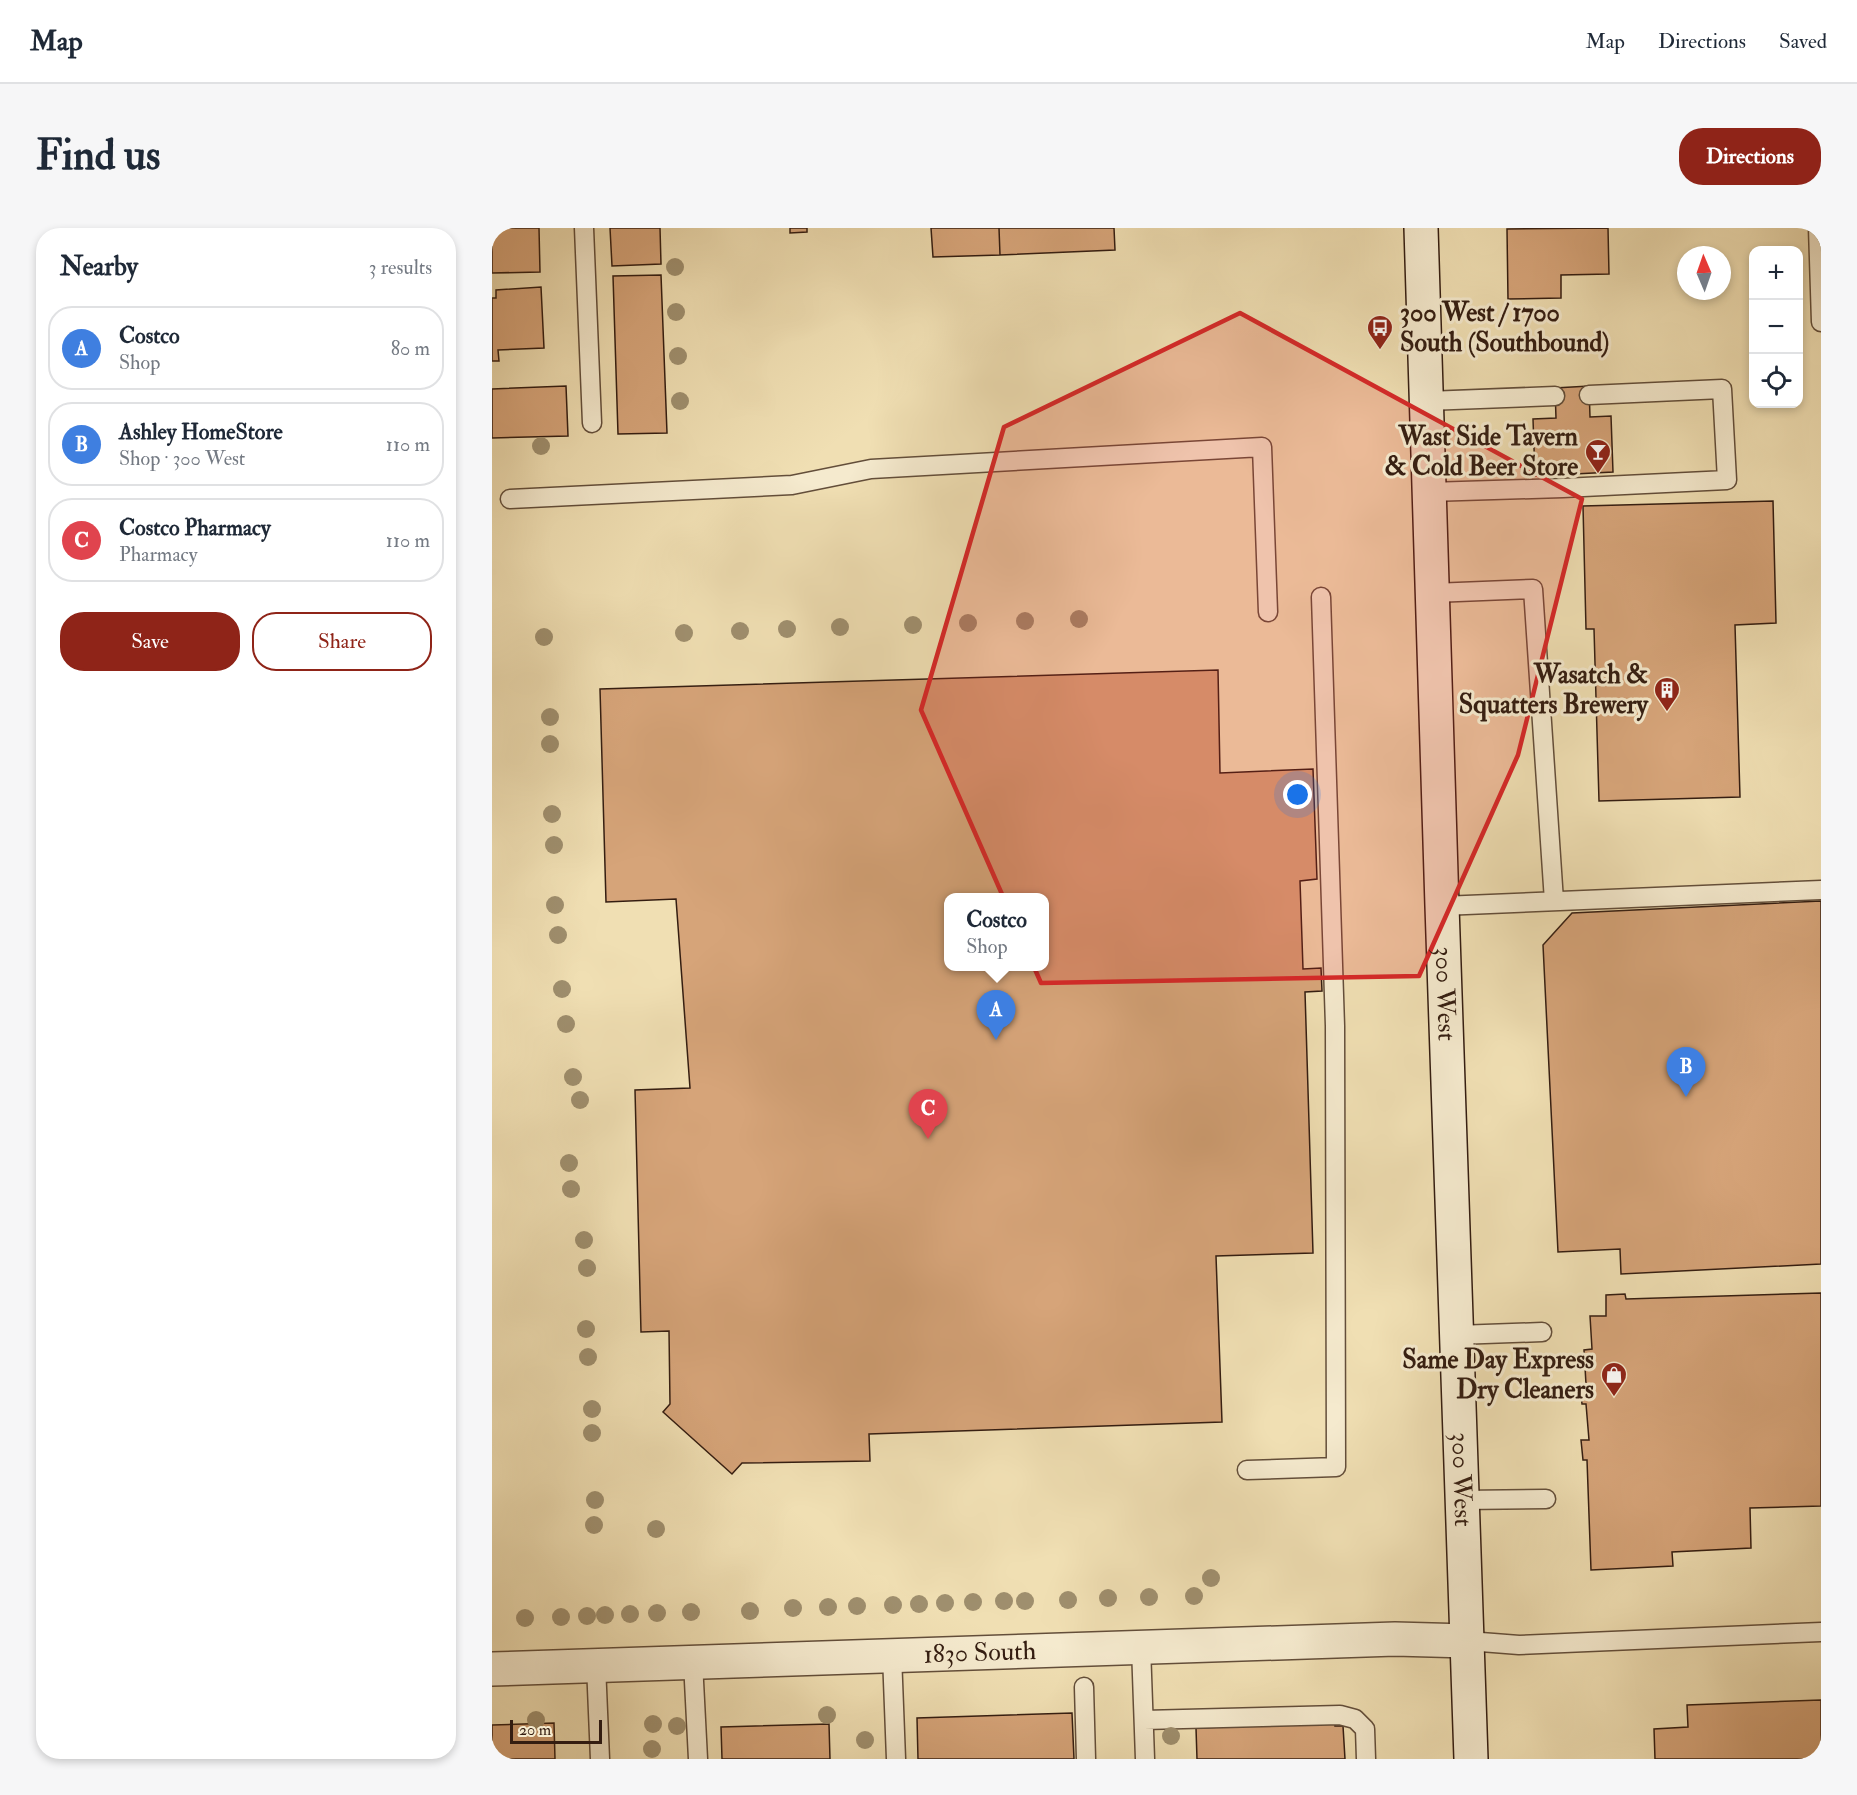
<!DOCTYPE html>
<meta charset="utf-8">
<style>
body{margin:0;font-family:"IM FELL Double Pica",serif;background:#f6f6f7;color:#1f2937}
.controls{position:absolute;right:18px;top:18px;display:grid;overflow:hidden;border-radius:12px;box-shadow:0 3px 9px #0003}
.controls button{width:54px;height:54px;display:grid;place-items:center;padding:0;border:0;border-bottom:2px solid #e0e1e3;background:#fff;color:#1f2937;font:30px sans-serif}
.compass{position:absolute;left:1185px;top:18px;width:54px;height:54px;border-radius:50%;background:#fff;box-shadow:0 3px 9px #0003;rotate:358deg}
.scale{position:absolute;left:18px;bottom:15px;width:92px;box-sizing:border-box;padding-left:6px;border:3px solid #341d11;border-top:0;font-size:16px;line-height:21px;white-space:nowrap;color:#341d11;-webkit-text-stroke:4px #f5eace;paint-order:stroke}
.you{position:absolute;left:806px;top:567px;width:21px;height:21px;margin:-15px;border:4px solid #fff;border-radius:50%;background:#1a73e8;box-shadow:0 0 0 9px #1a73e833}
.badge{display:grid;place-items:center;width:39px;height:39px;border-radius:50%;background:#8f2418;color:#fff;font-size:20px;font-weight:700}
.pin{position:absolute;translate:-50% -50px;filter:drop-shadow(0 2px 3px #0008)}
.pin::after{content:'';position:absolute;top:32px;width:21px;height:18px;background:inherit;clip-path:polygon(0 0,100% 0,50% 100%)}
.popup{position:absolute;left:452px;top:665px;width:105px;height:78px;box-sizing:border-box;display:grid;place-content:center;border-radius:12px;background:#fff;filter:drop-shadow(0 2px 4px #0005);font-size:20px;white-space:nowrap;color:#747a83}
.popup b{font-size:22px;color:#1f2937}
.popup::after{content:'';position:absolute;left:50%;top:100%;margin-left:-12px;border:12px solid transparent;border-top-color:#fff}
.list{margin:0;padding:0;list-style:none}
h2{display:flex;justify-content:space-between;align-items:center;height:78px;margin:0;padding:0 24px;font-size:26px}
h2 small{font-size:20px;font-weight:400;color:#747a83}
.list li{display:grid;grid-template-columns:39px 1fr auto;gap:18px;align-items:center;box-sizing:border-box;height:84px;margin:0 12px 12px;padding:0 12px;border:2px solid #e0e1e3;border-radius:24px}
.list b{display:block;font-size:22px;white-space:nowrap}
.list p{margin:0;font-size:20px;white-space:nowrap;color:#747a83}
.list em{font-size:20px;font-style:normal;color:#747a83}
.actions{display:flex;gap:12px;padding:18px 24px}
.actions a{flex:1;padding:14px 0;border:2px solid #8f2418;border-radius:24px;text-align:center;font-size:21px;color:#8f2418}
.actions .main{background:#8f2418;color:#fff}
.icon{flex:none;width:33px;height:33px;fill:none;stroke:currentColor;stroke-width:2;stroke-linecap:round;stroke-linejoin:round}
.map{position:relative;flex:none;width:1329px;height:1531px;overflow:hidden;border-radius:24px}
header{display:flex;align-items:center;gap:36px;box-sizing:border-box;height:84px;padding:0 30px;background:#fff;border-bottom:2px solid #e0e1e3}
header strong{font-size:28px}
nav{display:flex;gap:33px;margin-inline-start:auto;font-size:21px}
.intro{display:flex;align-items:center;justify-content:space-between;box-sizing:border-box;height:144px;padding:0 36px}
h1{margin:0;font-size:42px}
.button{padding:15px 27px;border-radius:24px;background:#8f2418;color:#fff;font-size:21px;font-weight:700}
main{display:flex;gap:36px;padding:0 36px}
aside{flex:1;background:#fff;border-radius:24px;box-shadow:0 3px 9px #0003}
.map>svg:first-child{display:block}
</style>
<header>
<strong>Map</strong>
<nav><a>Map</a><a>Directions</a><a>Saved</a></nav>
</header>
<div class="intro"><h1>Find us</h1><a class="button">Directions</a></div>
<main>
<aside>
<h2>Nearby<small>3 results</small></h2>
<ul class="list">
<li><span class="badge" style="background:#3f7fe0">A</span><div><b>Costco</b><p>Shop</p></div><em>80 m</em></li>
<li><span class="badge" style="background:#3f7fe0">B</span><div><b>Ashley HomeStore</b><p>Shop · 300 West</p></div><em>110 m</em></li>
<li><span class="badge" style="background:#e0444e">C</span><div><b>Costco Pharmacy</b><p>Pharmacy</p></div><em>110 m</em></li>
</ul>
<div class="actions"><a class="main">Save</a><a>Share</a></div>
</aside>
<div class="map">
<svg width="1329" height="1531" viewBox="0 0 1329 1531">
<rect width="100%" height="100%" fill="#f0dfb3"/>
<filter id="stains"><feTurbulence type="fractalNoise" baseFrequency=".00333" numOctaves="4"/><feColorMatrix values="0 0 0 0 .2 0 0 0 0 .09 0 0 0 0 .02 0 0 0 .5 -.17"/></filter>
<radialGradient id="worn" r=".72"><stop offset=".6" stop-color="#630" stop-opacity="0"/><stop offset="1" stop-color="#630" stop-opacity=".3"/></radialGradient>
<path fill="#d6a479" stroke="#341d11" stroke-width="1.5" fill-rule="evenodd" d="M 0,0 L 47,0 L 48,44 L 0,45 Z
M 118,0 L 168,0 L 169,36 L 120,38 Z
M 298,0 L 315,0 L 315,4 L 298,5 Z
M 439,0 L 507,0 L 508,27 L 441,29 Z
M 507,0 L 622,0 L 623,22 L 508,27 Z
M 1116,0 L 1117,46 L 1069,47 L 1069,70 L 1016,71 L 1015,1 Z
M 169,47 L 175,205 L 126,206 L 121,48 Z
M 49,59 L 52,120 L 6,122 L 7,133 L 0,133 L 0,70 L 4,70 L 4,62 Z
M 74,158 L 76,208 L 0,210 L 0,161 Z
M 1097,158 L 1098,189 L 1119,188 L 1121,244 L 1043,248 L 1041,191 L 1064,190 L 1063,160 Z
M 1281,273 L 1284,395 L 1243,397 L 1248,569 L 1107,573 L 1102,401 L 1094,401 L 1091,278 Z
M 726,442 L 728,545 L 821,541 L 825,651 L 808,653 L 811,741 L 829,740 L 830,763 L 813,764 L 821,1025 L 724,1028 L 730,1194 L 377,1206 L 378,1233 L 250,1235 L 240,1246 L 171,1184 L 178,1176 L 177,1103 L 149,1104 L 143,862 L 198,860 L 184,671 L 114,674 L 108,461 ZM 456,670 L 552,670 L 552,738 L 456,738 Z
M 1329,673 L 1329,1036 L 1129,1046 L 1128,1021 L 1066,1024 L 1051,717 L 1080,685 Z
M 1329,1065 L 1329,1278 L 1258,1280 L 1259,1320 L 1180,1324 L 1181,1338 L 1099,1342 L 1095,1232 L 1091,1232 L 1089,1212 L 1097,1212 L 1094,1176 L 1090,1176 L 1088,1157 L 1094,1156 L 1092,1122 L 1100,1121 L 1098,1088 L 1114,1088 L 1114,1067 L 1133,1066 L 1134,1071 Z
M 1329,1472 L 1329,1531 L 1163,1531 L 1162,1501 L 1196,1499 L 1195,1477 Z
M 580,1485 L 582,1531 L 426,1531 L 425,1490 Z
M 843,1488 L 843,1498 L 851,1498 L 853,1531 L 705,1531 L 704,1500 L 819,1496 Z
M 62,1495 L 63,1531 L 0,1531 L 0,1497 Z
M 337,1496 L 338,1531 L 230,1531 L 229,1499 Z"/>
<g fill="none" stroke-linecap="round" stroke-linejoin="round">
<defs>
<path id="lane" d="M 92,0 L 100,195
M 1326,0 L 1329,94
M 935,173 L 1063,168
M 937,264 L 1071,260 L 1235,252 L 1230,161 L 1097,167
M 18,271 L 300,257 L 379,241 L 770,219 L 776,384
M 941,365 L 1041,361 L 1062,673
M 950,678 L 1329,662
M 965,1107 L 1050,1104
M 755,1242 L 844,1239 L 843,798 L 829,369
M 970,1272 L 1054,1271
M 976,1413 L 1027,1417 L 1329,1404
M 649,1419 L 653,1531
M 400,1427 L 404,1531
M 201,1434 L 206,1531
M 104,1437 L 108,1531
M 592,1459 L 594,1531
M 652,1492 L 848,1487 L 863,1491 L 873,1501 L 874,1531"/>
<g id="street">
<path id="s1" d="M 0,1441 L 903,1411 L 976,1413"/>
</g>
<g id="secondary">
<path id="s2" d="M 929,0 L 950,678 L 979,1531"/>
</g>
</defs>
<use href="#lane" stroke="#634e3a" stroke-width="21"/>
<use href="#street" stroke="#634e3a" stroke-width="36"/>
<use href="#secondary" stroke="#341d11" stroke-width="36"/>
<use href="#lane" stroke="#f5eace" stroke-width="18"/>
<use href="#street" stroke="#f5eace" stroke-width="33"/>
<use href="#secondary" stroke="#f5eace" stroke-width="33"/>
</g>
<g fill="#9f8f6e">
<circle cx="183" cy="39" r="9"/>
<circle cx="184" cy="84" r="9"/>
<circle cx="186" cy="128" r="9"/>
<circle cx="188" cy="173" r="9"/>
<circle cx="49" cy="218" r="9"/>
<circle cx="587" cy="391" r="9"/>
<circle cx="533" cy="393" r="9"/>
<circle cx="476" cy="395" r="9"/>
<circle cx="421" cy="397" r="9"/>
<circle cx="348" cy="399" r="9"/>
<circle cx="295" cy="401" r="9"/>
<circle cx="248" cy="403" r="9"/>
<circle cx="192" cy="405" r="9"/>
<circle cx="52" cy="409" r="9"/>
<circle cx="58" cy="489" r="9"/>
<circle cx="58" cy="516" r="9"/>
<circle cx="60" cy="586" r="9"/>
<circle cx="62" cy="617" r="9"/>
<circle cx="63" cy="677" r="9"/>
<circle cx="66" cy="707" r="9"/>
<circle cx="70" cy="761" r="9"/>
<circle cx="74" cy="796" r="9"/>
<circle cx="81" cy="849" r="9"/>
<circle cx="88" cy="872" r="9"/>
<circle cx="77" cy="935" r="9"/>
<circle cx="79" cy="961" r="9"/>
<circle cx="92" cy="1012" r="9"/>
<circle cx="95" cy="1040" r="9"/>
<circle cx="94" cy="1101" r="9"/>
<circle cx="96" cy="1129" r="9"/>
<circle cx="100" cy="1181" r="9"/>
<circle cx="100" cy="1205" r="9"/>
<circle cx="103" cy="1272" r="9"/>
<circle cx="102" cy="1297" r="9"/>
<circle cx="164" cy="1301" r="9"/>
<circle cx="719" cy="1350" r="9"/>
<circle cx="702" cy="1368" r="9"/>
<circle cx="657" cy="1369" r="9"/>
<circle cx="616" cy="1370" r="9"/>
<circle cx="576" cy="1372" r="9"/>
<circle cx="512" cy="1373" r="9"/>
<circle cx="533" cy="1373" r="9"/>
<circle cx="481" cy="1374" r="9"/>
<circle cx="453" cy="1375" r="9"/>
<circle cx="427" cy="1376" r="9"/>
<circle cx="401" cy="1377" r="9"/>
<circle cx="365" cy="1378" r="9"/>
<circle cx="336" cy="1379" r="9"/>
<circle cx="301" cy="1380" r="9"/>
<circle cx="258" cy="1383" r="9"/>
<circle cx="199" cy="1384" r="9"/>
<circle cx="165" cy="1385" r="9"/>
<circle cx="138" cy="1386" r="9"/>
<circle cx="113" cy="1387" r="9"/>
<circle cx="95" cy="1388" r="9"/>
<circle cx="69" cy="1389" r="9"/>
<circle cx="33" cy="1390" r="9"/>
<circle cx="335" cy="1487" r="9"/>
<circle cx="44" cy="1492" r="9"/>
<circle cx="161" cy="1496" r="9"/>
<circle cx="185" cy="1498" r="9"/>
<circle cx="679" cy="1508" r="9"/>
<circle cx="373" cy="1512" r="9"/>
<circle cx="160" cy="1521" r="9"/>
</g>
<path fill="#d62828" fill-opacity="0.2" stroke="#d62828" stroke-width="4.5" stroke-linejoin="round" d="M 748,85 L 1090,271 L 1026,527 L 927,748 L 549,755 L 429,482 L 512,199 Z"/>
<defs>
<symbol id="bus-pin" viewBox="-11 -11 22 30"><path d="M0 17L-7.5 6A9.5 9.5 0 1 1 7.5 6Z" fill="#8f2418" stroke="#f5eace"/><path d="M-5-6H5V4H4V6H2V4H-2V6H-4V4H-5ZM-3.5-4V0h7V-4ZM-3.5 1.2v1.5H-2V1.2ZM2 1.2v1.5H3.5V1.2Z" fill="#fff"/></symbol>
<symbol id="bar-pin" viewBox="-11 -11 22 30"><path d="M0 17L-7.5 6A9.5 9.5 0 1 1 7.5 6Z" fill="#8f2418" stroke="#f5eace"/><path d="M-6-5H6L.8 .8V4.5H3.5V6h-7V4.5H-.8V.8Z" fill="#fff"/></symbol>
<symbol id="building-pin" viewBox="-11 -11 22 30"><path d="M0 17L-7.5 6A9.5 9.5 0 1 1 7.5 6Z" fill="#8f2418" stroke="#f5eace"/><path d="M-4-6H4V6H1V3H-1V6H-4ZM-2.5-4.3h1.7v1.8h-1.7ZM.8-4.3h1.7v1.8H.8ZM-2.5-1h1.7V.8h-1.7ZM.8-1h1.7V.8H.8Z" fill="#fff"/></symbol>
<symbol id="shop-pin" viewBox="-11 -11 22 30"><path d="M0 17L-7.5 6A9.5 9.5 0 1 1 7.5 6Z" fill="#8f2418" stroke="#f5eace"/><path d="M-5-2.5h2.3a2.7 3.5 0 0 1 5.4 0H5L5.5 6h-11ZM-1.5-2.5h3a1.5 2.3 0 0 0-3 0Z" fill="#fff"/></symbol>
</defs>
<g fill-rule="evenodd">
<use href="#bus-pin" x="873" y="85" width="30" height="40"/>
<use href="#bar-pin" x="1091" y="209" width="30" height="40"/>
<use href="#building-pin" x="1160" y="447" width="30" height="40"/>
<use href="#shop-pin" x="1107" y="1132" width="30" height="40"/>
</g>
<g text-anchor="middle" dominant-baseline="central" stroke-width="6" stroke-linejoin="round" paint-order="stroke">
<g font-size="26" font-weight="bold" fill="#341d11" stroke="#f5eace" text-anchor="end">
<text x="908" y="85" text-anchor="start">300 West / 1700<tspan x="908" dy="30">South (Southbound)</tspan></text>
<text x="1086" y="209">Wast Side Tavern<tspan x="1086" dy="30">&amp; Cold Beer Store</tspan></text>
<text x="1156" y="447">Wasatch &amp;<tspan x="1156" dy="30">Squatters Brewery</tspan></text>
<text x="1102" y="1132">Same Day Express<tspan x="1102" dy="30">Dry Cleaners</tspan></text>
</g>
<g font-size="26" fill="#341d11" stroke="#f5eace">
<text stroke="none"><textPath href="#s2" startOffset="766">300 West</textPath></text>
<text stroke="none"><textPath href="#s2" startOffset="1252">300 West</textPath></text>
<text stroke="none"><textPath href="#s1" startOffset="488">1830 South</textPath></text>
</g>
</g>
<rect width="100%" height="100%" filter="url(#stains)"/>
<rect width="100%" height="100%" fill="url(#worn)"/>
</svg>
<div class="controls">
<button>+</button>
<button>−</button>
<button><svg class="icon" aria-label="locate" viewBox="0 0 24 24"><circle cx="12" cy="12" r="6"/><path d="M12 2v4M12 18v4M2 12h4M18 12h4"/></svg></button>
</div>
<svg class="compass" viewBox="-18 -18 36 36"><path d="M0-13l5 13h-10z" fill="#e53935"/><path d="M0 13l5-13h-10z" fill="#747a83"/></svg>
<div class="scale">20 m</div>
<div class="you"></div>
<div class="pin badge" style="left:504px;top:812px;background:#3f7fe0">A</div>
<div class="popup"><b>Costco</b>Shop</div>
<div class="pin badge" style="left:1194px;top:869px;background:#3f7fe0">B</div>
<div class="pin badge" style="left:436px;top:911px;background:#e0444e">C</div>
</div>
</main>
